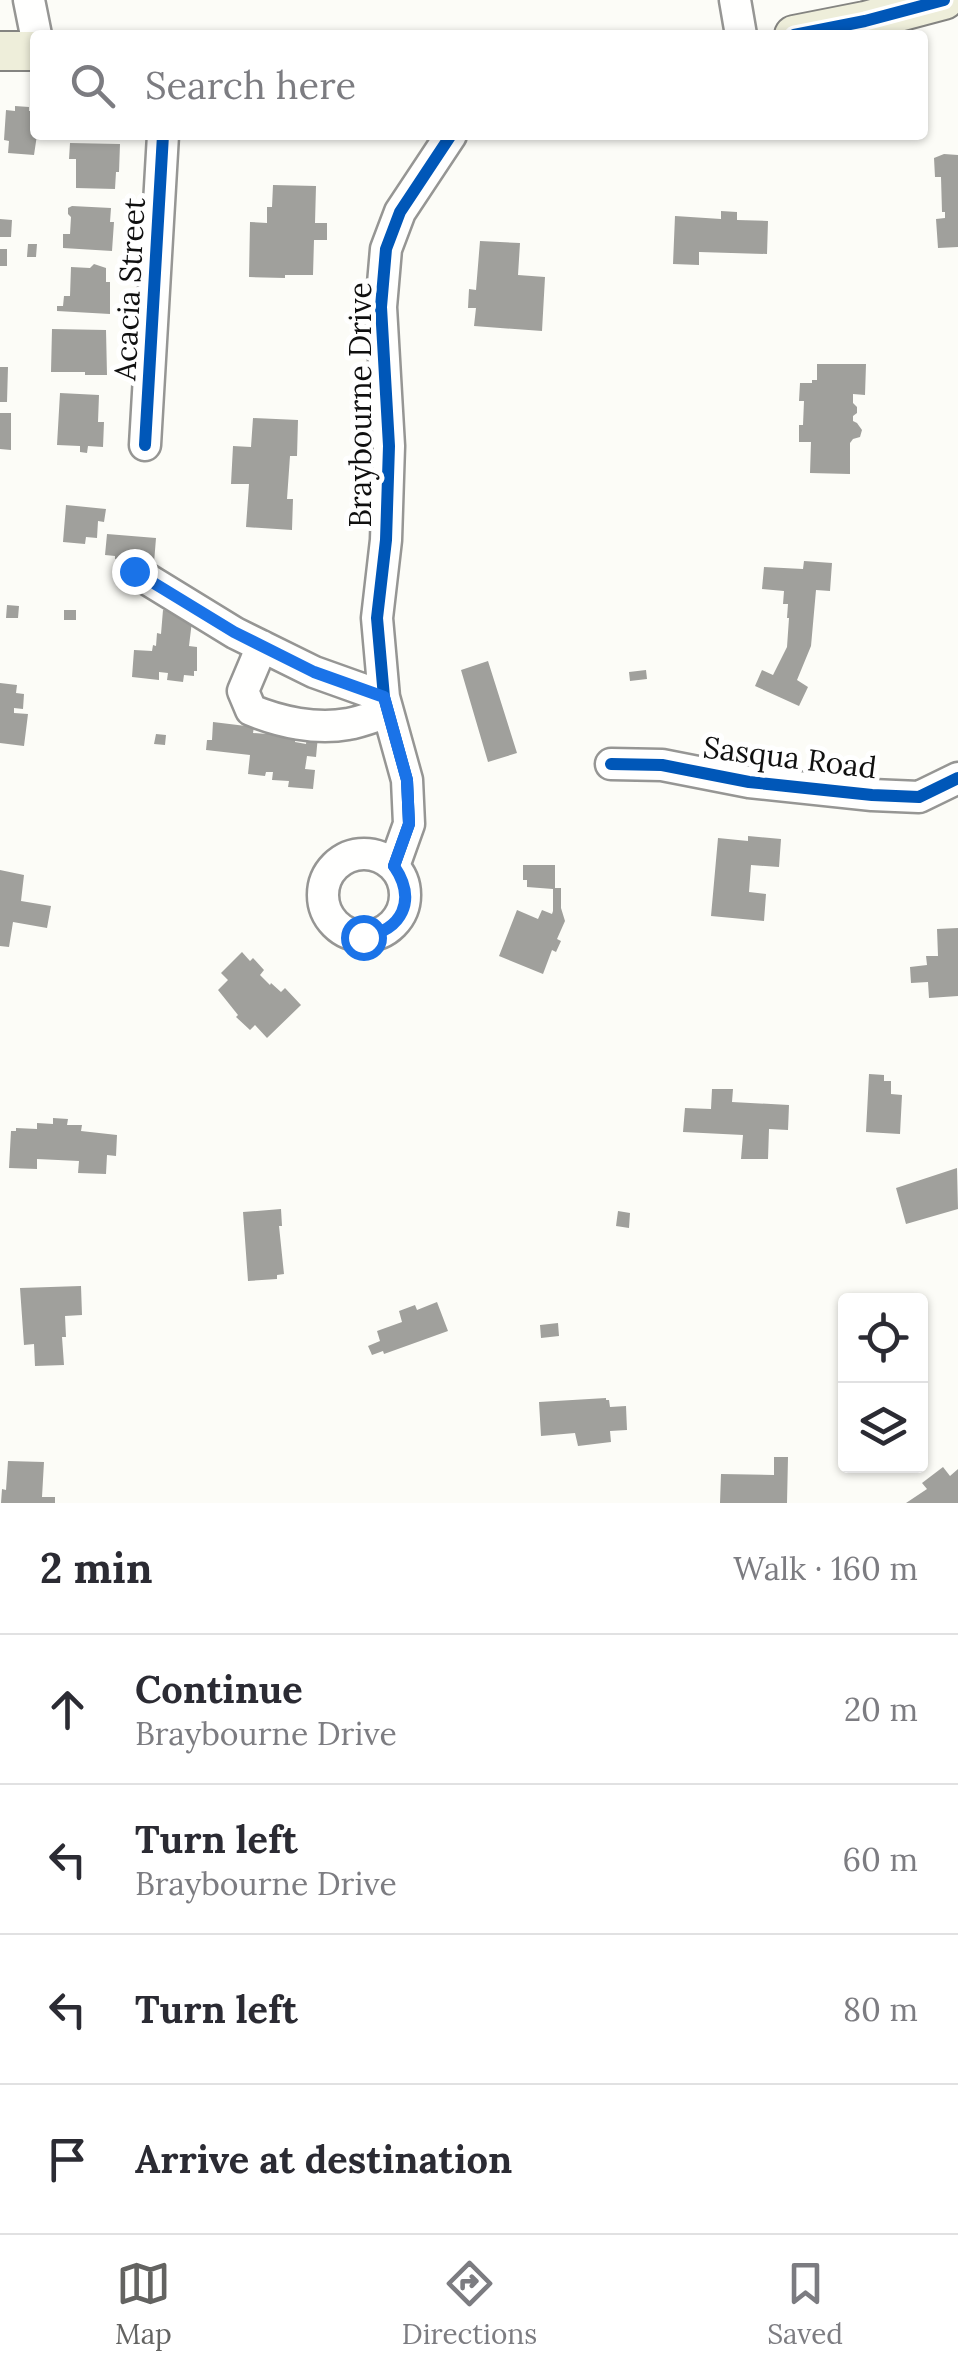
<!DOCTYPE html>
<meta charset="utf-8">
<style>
body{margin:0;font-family:Lora,serif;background:#f7f7f7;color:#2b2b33}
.controls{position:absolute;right:30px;bottom:30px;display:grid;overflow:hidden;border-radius:10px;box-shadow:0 2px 8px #0004}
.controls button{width:90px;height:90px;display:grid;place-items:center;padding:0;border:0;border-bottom:2px solid #e1e1e2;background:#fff;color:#2b2b33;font:50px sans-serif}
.stop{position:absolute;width:30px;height:30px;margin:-22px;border:8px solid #1a73e8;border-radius:50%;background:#fff}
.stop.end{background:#1a73e8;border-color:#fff;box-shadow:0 2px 10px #0008}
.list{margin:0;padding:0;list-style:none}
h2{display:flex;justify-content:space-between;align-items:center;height:130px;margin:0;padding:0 40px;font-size:42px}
h2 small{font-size:32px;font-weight:400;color:#7c7c81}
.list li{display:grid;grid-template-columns:65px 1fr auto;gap:30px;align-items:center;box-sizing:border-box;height:150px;padding:0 40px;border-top:2px solid #e1e1e2}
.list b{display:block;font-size:38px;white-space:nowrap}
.list p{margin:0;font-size:32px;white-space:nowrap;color:#7c7c81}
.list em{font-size:32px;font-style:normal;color:#7c7c81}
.icon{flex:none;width:55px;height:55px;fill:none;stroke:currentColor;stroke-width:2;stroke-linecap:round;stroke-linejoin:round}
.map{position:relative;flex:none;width:958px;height:1503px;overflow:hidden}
.search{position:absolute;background:#fff;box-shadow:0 2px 8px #0004;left:30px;right:30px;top:30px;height:110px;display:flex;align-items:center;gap:25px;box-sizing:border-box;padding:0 35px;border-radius:10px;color:#7c7c81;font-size:38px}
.sheet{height:730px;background:#fff}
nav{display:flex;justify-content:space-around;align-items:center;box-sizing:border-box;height:140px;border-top:2px solid #e1e1e2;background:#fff;font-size:28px;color:#7c7c81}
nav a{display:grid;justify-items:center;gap:5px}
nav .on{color:#636361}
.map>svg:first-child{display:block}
</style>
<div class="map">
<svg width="958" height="1503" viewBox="0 0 958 1503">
<rect width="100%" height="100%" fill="#fcfcf7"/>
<path fill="#a0a09c" d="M 15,106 L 29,107 L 29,111 L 35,111 L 35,135 L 37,135 L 34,155 L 8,153 L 9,141 L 4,140 L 6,110 L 15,111 Z
M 70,143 L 120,144 L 119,172 L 116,172 L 115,189 L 76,188 L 76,159 L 69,159 Z
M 944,154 L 958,155 L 958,247 L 938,248 L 936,219 L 945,218 L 945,212 L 942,212 L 941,177 L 935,177 L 934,158 Z
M 273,185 L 316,186 L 315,223 L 327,223 L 327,240 L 314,240 L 313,275 L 285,275 L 285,278 L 249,277 L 250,222 L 267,223 L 267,207 L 272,207 Z
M 72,206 L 111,208 L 110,222 L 114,222 L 112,251 L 63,248 L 63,234 L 70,234 L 71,217 L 68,214 L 68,208 Z
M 721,211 L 737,212 L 737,220 L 768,221 L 767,254 L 699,252 L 699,265 L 673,264 L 675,216 L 721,219 Z
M 0,219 L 12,220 L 11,237 L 0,237 Z
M 480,241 L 520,243 L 518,275 L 545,277 L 542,331 L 474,326 L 476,308 L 468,308 L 469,289 L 476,290 Z
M 28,244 L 37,244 L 36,257 L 27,257 Z
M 0,249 L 7,249 L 7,266 L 0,266 Z
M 94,264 L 106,268 L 106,282 L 110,282 L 110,314 L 57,311 L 57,306 L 63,306 L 64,296 L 70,296 L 71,267 L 90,268 Z
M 52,329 L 106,330 L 107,375 L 85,375 L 85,372 L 51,372 Z
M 817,364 L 866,364 L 865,395 L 853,394 L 853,403 L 857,407 L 857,413 L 853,416 L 853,421 L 857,423 L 862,430 L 860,437 L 853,439 L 850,443 L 850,474 L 810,473 L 811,442 L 799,442 L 799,425 L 803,425 L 804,401 L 799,401 L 800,383 L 812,383 L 812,380 L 817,380 Z
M 0,367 L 8,367 L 7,402 L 0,402 Z
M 60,393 L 99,395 L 98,422 L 104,422 L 103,447 L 88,446 L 87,453 L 80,452 L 80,446 L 57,445 Z
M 0,413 L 11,413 L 11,450 L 0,449 Z
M 253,418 L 298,420 L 297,456 L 290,456 L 287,499 L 293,499 L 292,530 L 246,527 L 249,484 L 231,484 L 233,446 L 251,447 Z
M 66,505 L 106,509 L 104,522 L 98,521 L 97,538 L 86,537 L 85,544 L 63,542 Z
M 107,534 L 156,538 L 154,563 L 115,559 L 115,556 L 105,555 Z
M 804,561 L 832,563 L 830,591 L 816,590 L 811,646 L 797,680 L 808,687 L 799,706 L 755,686 L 762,670 L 773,675 L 787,647 L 789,618 L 787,618 L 788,604 L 783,604 L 784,591 L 762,589 L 764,567 L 803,569 Z
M 7,605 L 19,606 L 18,618 L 6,618 Z
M 64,610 L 76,610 L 76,620 L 64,620 Z
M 163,610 L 193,613 L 189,646 L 197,647 L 197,671 L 194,671 L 194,676 L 184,675 L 183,682 L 167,680 L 168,673 L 159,672 L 159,680 L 132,677 L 134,650 L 152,651 L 153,645 L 156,646 L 157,633 L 161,634 Z
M 488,661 L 517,753 L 488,762 L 461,670 Z
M 646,670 L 647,679 L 630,681 L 629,672 Z
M 0,683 L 17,685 L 16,693 L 24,694 L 23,709 L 14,708 L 14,713 L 28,714 L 24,746 L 0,743 Z
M 213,722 L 254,727 L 253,733 L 296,736 L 295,742 L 306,744 L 307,735 L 318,736 L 316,757 L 307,756 L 305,769 L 315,770 L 313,789 L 288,787 L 289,781 L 272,780 L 273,772 L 266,772 L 265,776 L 248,774 L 250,755 L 206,750 L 207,740 L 212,740 Z
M 156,734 L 166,735 L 165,745 L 154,744 Z
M 748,836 L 781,839 L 779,867 L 751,865 L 749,892 L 766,894 L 764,921 L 711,916 L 718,838 L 748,841 Z
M 523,865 L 555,865 L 555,888 L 561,888 L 561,908 L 565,921 L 557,939 L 561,941 L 556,952 L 552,950 L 543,974 L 499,956 L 517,910 L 538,919 L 542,910 L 552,914 L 553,911 L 553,889 L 527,887 L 527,880 L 523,880 Z
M 0,870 L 24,875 L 21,901 L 51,906 L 47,928 L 13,922 L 9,947 L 0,946 Z
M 958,928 L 958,996 L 929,998 L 928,982 L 911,983 L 910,967 L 927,965 L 926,956 L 938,956 L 937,929 Z
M 242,952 L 250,961 L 253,958 L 264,970 L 260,975 L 270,985 L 271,983 L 281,992 L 285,988 L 301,1005 L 267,1038 L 255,1025 L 250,1030 L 236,1017 L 238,1015 L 218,990 L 228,980 L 221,973 Z
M 869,1074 L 884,1075 L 884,1081 L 891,1081 L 891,1094 L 902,1095 L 900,1134 L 866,1132 Z
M 712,1089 L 733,1089 L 732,1102 L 789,1105 L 788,1130 L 769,1129 L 768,1159 L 741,1159 L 743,1135 L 683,1132 L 685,1108 L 711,1109 Z
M 53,1118 L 68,1119 L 67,1125 L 82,1125 L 81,1131 L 117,1135 L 116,1156 L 107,1155 L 106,1174 L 78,1173 L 79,1161 L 37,1159 L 37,1169 L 9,1168 L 11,1131 L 16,1131 L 16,1128 L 37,1129 L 37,1123 L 53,1124 Z
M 957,1168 L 958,1209 L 906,1224 L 896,1188 Z
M 281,1209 L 282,1226 L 279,1226 L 284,1274 L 277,1275 L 277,1279 L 248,1281 L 243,1212 Z
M 618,1211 L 630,1213 L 629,1228 L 616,1226 Z
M 81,1286 L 82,1315 L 65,1316 L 66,1337 L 62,1337 L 64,1365 L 35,1366 L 34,1344 L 24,1345 L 20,1288 Z
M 437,1302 L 448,1331 L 384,1354 L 383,1351 L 372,1355 L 368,1346 L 380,1341 L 377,1331 L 402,1322 L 399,1311 L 415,1305 L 417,1310 Z
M 558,1323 L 559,1336 L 541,1338 L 540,1325 Z
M 606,1398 L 606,1400 L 609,1400 L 610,1407 L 626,1406 L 627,1430 L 610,1431 L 611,1442 L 578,1446 L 575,1433 L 541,1436 L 539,1402 Z
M 774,1457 L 788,1457 L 787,1503 L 720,1503 L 721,1474 L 774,1475 Z
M 8,1461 L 44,1462 L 42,1497 L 55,1497 L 55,1503 L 1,1503 L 2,1489 L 6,1490 Z
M 943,1467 L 950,1476 L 958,1469 L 958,1503 L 906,1503 L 927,1489 L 922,1483 Z"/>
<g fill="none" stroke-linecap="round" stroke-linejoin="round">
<defs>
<path id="minor" d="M 29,0 L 36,35
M 735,0 L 741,35
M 145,445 L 163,135
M 134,571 L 235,633 L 314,672 L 384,697
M 262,646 L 243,691 L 251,710 C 280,722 316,730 348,724 C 361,722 375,716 388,712
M 611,764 L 662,765 L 749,782 L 872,795 L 919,797 L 958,778
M323 895a41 41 0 1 1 82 0a41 41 0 1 1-82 0Z
M 394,866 L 409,824 L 407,780 L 384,697 L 377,618 L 386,540 L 389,446 L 381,307 L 386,249 L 400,212 L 451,135"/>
<path id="major" d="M 794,35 L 865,21 L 944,0
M 0,51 L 35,51"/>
</defs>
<use href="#minor" stroke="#969694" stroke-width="35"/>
<use href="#major" stroke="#848481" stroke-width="42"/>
<use href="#minor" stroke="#fffffe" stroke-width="30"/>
<use href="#major" stroke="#eeeeda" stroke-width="38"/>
<defs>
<path id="cycleway" d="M 794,35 L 865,21 L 944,0
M 145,445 L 163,135
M 611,764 L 662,765 L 749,782 L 872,795 L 919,797 L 958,778
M 394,866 L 409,824 L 407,780 L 384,697 L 377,618 L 386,540 L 389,446 L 381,307 L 386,249 L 400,212 L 451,135"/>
</defs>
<use href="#cycleway" stroke="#fff" stroke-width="19"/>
<use href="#cycleway" stroke="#0057b8" stroke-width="12"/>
</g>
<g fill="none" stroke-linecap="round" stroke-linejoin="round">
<path stroke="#1a73e8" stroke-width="12" d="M 134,571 L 234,632 L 314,672 L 384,697 L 407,780 L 409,824 L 394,866 C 417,900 403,930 363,937"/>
</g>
<g text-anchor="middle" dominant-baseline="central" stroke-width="10" stroke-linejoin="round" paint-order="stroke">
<g font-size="30" fill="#101010" stroke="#fff">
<text transform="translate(129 289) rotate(-87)">Acacia Street</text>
<text transform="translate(360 405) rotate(-90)">Braybourne Drive</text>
<text transform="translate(790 757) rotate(7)">Sasqua Road</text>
</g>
</g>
</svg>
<div class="controls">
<button><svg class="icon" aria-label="locate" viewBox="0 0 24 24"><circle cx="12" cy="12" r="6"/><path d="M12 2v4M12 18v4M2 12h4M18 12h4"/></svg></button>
<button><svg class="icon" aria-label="layers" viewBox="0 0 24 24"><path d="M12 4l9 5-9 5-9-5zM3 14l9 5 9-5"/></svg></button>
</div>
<div class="stop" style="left:363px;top:937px"></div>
<div class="stop end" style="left:134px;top:571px"></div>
<div class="search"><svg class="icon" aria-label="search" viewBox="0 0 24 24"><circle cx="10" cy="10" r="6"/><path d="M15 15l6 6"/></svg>Search here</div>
</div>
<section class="sheet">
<h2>2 min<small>Walk · 160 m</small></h2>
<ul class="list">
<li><svg class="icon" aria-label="ahead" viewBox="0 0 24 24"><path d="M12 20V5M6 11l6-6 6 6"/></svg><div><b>Continue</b><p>Braybourne Drive</p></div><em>20 m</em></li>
<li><svg class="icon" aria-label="left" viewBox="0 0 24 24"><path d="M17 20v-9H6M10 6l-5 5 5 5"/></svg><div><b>Turn left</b><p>Braybourne Drive</p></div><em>60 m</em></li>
<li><svg class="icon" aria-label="left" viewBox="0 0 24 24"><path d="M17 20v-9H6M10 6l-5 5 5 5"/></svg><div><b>Turn left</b></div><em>80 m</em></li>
<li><svg class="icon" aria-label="arrive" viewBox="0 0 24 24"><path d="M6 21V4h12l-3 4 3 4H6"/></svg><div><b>Arrive at destination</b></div></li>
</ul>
</section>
<nav>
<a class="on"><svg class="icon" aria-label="map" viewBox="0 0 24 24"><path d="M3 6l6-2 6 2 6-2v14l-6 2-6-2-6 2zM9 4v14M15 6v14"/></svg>Map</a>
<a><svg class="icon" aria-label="directions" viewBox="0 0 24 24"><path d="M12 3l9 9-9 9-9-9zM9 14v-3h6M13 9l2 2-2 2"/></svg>Directions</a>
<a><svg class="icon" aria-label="saved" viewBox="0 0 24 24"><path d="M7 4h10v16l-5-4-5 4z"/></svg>Saved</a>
</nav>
